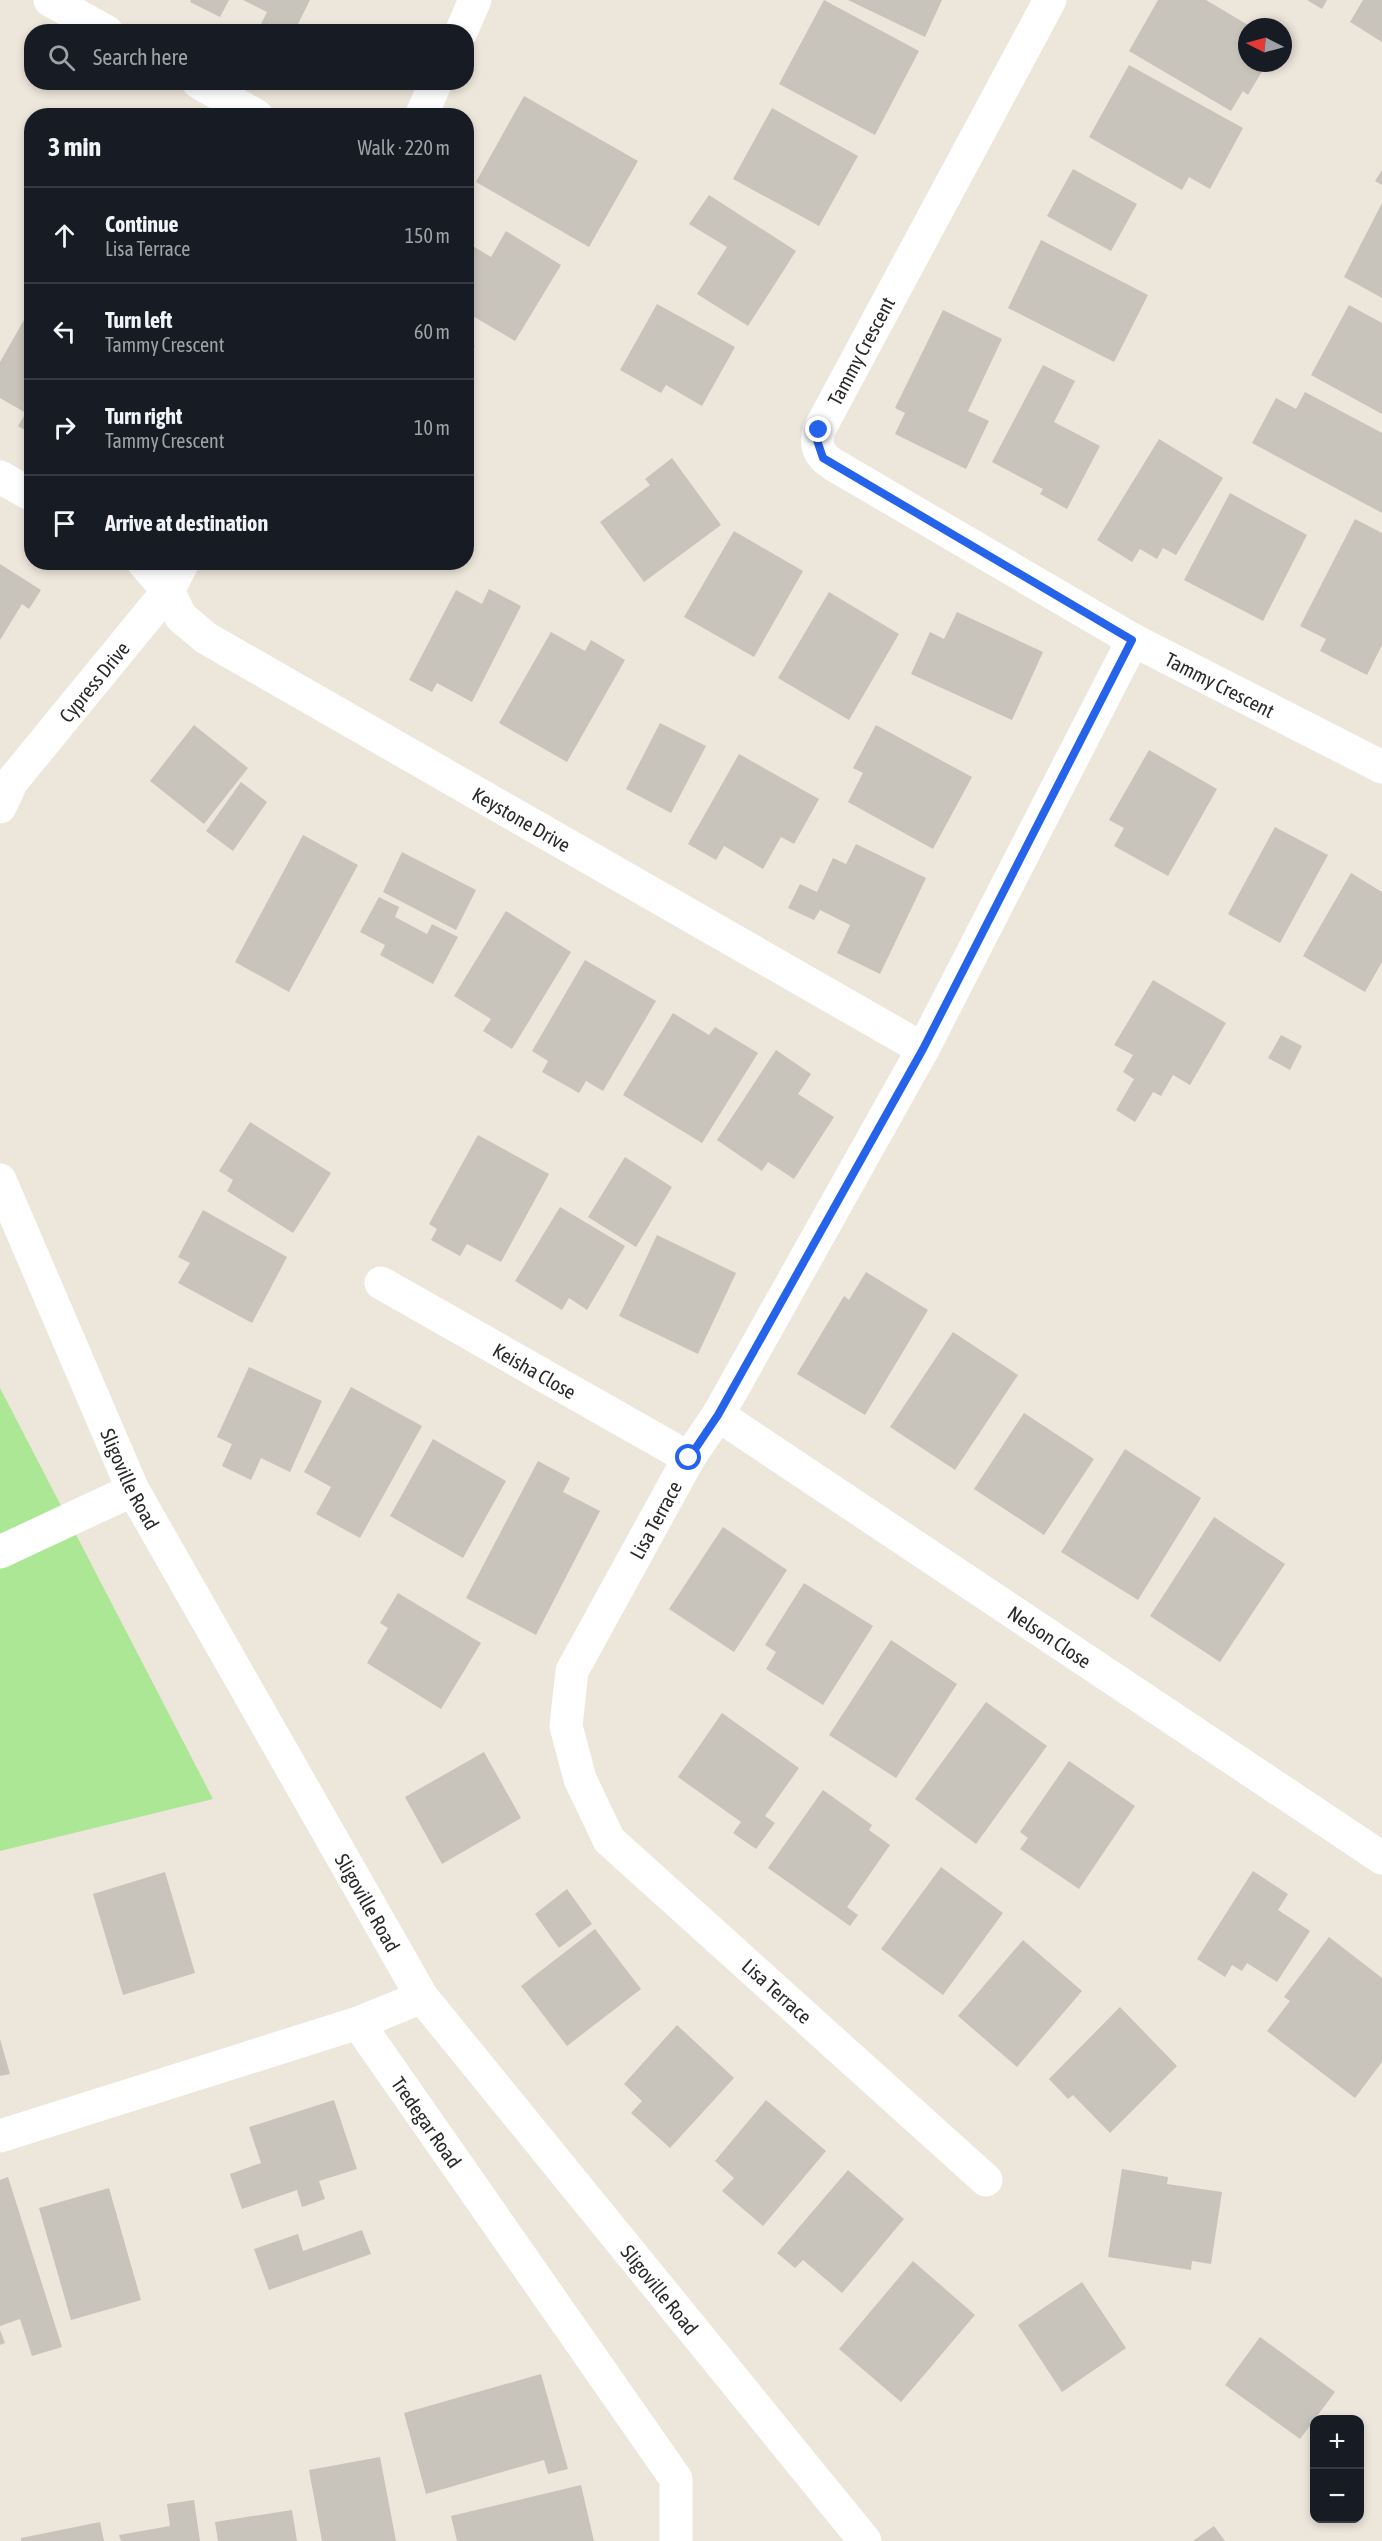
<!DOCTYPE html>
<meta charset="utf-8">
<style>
body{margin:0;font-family:"Asap Condensed",sans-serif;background:#20242c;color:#f1f3f6}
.controls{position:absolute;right:18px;bottom:18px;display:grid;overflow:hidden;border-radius:12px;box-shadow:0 3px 9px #0003}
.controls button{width:54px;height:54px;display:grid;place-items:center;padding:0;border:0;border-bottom:2px solid #363941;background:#171b24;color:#f1f3f6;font:30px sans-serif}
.compass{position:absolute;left:1238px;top:18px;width:54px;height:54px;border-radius:50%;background:#171b24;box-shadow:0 3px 9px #0003;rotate:276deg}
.stop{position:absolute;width:18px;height:18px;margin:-14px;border:4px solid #2563eb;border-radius:50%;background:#fff}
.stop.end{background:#2563eb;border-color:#fff;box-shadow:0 2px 6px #0008}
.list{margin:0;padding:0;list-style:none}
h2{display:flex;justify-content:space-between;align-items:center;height:78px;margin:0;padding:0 24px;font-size:26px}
h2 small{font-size:20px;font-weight:400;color:#9ea1a6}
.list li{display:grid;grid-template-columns:39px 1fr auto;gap:18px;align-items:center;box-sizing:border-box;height:96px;padding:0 24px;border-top:2px solid #363941}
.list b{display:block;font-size:22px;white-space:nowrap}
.list p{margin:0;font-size:20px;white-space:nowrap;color:#9ea1a6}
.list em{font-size:20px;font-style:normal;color:#9ea1a6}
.icon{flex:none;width:33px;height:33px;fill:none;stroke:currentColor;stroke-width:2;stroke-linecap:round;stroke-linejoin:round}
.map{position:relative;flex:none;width:1382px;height:2541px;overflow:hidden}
.search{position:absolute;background:#171b24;box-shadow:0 3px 9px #0003;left:24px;top:24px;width:450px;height:66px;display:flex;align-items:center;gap:15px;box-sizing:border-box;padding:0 21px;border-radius:24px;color:#9ea1a6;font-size:22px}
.panel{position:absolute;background:#171b24;box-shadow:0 3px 9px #0003;left:24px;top:108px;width:450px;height:462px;border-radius:24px}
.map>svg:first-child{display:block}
</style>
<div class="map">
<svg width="1382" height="2541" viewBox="0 0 1382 2541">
<rect width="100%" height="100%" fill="#ede6db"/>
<path fill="#abe794" d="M 0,1388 L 213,1799 L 0,1851 Z"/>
<path fill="#c8c3bb" d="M 191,0 L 229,0 L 220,17 L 190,2 Z
M 243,0 L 310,0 L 294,32 L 257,32 L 267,12 Z
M 824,0 L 919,51 L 875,135 L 779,84 Z
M 848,0 L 942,0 L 925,37 Z
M 1158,0 L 1206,0 L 1248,25 L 1238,42 L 1247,47 L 1247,63 L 1267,63 L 1248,95 L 1243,91 L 1231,111 L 1129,51 Z
M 1307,0 L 1327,0 L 1322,9 Z
M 1363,0 L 1382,0 L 1382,42 L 1350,22 Z
M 1129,65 L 1243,128 L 1210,189 L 1189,177 L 1182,190 L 1089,137 Z
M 524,96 L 638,161 L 589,247 L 476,182 Z
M 772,108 L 858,156 L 819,226 L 733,179 Z
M 1073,169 L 1137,204 L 1111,251 L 1047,216 Z
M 1382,170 L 1382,185 L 1375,181 Z
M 709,195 L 796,251 L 748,326 L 697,294 L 727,247 L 689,224 Z
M 1382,203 L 1382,298 L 1344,277 Z
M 506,231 L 561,265 L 515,341 L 466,312 L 466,242 L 491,257 Z
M 1041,240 L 1148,295 L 1114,362 L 1008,308 Z
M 657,304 L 735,347 L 702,406 L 666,385 L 661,393 L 620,370 Z
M 1349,305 L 1382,323 L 1382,414 L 1311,375 Z
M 32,306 L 32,434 L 18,426 L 26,413 L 0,398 L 0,362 Z
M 943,310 L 1002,339 L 968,411 L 989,421 L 966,469 L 895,434 L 905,413 L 895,408 Z
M 466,341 L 475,346 L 466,361 Z
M 1043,365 L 1075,381 L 1054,422 L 1100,446 L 1067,509 L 1040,494 L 1043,489 L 992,462 Z
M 1305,392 L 1382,433 L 1382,513 L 1252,443 L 1276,398 L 1296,409 Z
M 1159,439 L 1223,478 L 1176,555 L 1163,548 L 1157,559 L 1140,549 L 1132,562 L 1097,540 Z
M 672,458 L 721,525 L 644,582 L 600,522 L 650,485 L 645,479 Z
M 1230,493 L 1307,535 L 1263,621 L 1184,580 Z
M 1355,519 L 1382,533 L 1382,645 L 1367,675 L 1320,651 L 1326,639 L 1300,626 Z
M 734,531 L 803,571 L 754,657 L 684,617 Z
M 0,564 L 41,590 L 29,609 L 22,604 L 0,640 Z
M 489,589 L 521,606 L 472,702 L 437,683 L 432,692 L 409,680 L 456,590 L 482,604 Z
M 829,592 L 899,634 L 849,720 L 778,678 Z
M 957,612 L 1043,652 L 1012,720 L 911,674 L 930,632 L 944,639 Z
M 551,632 L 585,651 L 591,640 L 625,660 L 567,762 L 499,723 Z
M 660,723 L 706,746 L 671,813 L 626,789 Z
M 194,725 L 248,768 L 204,824 L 150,781 Z
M 876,725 L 972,777 L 933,849 L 848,802 L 863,773 L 853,768 Z
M 1149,750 L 1217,789 L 1168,876 L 1114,846 L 1124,828 L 1109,820 Z
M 739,754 L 819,799 L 794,844 L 781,837 L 763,869 L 724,846 L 716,860 L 688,844 Z
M 241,782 L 267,802 L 233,851 L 206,831 Z
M 1275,827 L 1328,855 L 1280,943 L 1228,914 Z
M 303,835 L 358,865 L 289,992 L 235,962 Z
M 856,844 L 926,878 L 880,974 L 837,953 L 850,925 L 820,910 L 814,920 L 788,908 L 800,884 L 817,892 L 833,858 L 846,864 Z
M 402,852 L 476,890 L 456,930 L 383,892 Z
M 1351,873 L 1382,892 L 1382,962 L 1365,992 L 1303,956 Z
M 379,897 L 399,907 L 395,917 L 427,934 L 432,924 L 458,937 L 433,984 L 380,955 L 385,945 L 360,932 Z
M 506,911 L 571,952 L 512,1049 L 483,1031 L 491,1019 L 454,996 Z
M 585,960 L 656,1001 L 603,1091 L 586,1081 L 579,1093 L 542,1072 L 548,1061 L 532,1051 Z
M 1153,980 L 1226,1023 L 1190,1085 L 1173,1075 L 1161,1096 L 1153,1092 L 1135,1122 L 1116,1110 L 1134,1079 L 1123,1072 L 1133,1055 L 1114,1045 Z
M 673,1013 L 709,1035 L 715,1027 L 758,1053 L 702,1143 L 623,1095 Z
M 1281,1035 L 1302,1046 L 1290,1070 L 1268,1058 Z
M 776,1050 L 811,1074 L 798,1094 L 834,1117 L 794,1179 L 768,1162 L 762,1171 L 717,1140 Z
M 250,1122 L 331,1173 L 293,1233 L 227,1191 L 233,1180 L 219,1171 Z
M 478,1135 L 549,1174 L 501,1262 L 467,1244 L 460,1256 L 431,1240 L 437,1229 L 429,1224 Z
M 625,1157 L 672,1187 L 636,1247 L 588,1217 Z
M 560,1207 L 625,1246 L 587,1310 L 569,1298 L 562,1310 L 515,1281 Z
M 203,1210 L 287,1257 L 252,1323 L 178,1283 L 190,1263 L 178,1257 Z
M 657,1235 L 736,1273 L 698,1354 L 619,1316 Z
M 866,1272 L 928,1310 L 865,1415 L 797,1374 L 844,1296 L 849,1300 Z
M 953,1332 L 1018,1375 L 955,1470 L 890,1427 Z
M 249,1367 L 322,1401 L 290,1472 L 261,1458 L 251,1480 L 222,1466 L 232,1444 L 217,1437 Z
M 351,1387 L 422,1426 L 360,1538 L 316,1514 L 331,1487 L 304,1472 Z
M 1024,1413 L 1094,1459 L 1044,1535 L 974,1489 Z
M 433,1439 L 506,1481 L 463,1558 L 390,1516 Z
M 1125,1449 L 1201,1498 L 1138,1600 L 1061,1552 Z
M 538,1461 L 570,1478 L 563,1492 L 600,1511 L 536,1635 L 466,1598 Z
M 1214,1517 L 1285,1564 L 1220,1662 L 1150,1616 Z
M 723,1527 L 787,1570 L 734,1652 L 669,1609 Z
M 804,1583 L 873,1626 L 823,1705 L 766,1669 L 776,1652 L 765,1645 Z
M 398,1593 L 481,1643 L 441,1709 L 367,1663 L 388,1628 L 380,1623 Z
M 891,1640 L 957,1684 L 896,1778 L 829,1735 Z
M 986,1702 L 1047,1746 L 976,1844 L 915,1799 Z
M 722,1713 L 799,1768 L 765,1816 L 775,1823 L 756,1849 L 733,1833 L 741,1822 L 678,1777 Z
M 484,1752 L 521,1818 L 442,1864 L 405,1797 Z
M 1069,1761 L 1135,1806 L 1079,1889 L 1020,1849 L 1028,1838 L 1020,1832 Z
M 823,1790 L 872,1825 L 869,1830 L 890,1845 L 847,1907 L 858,1915 L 850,1926 L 768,1868 Z
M 941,1867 L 1003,1913 L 943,1995 L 881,1949 Z
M 1253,1871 L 1288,1894 L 1278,1910 L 1310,1931 L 1277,1982 L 1247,1963 L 1242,1971 L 1232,1965 L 1225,1977 L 1197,1959 Z
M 165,1872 L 195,1973 L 123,1995 L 93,1894 Z
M 567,1889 L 592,1924 L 559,1948 L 535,1914 Z
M 595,1929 L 641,1989 L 567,2046 L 521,1986 Z
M 1329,1937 L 1382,1978 L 1382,2062 L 1355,2098 L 1267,2031 L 1290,2001 L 1284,1997 Z
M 1023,1940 L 1082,1991 L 1017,2067 L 958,2016 Z
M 1120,2007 L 1177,2066 L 1110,2133 L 1073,2095 L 1068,2099 L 1049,2079 Z
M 677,2025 L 734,2078 L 670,2148 L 631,2113 L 642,2101 L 624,2084 Z
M 0,2039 L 10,2074 L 0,2076 Z
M 334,2100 L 357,2169 L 319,2181 L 325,2199 L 302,2207 L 297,2190 L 242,2209 L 230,2174 L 261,2163 L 249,2127 Z
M 766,2100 L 826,2151 L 763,2226 L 722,2191 L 734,2178 L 715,2161 Z
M 1122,2169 L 1168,2177 L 1167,2184 L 1222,2192 L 1211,2264 L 1192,2261 L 1191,2270 L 1108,2257 Z
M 848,2170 L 904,2219 L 842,2293 L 803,2260 L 795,2268 L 777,2253 Z
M 8,2177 L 62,2347 L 32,2356 L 20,2319 L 0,2326 L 0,2180 Z
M 109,2188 L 141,2300 L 71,2320 L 39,2208 Z
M 362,2230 L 371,2254 L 269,2290 L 254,2249 L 298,2234 L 303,2251 Z
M 913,2261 L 975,2315 L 901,2402 L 839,2349 Z
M 1082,2282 L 1126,2348 L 1062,2392 L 1018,2325 Z
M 0,2330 L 5,2343 L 0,2345 Z
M 1260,2337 L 1335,2392 L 1300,2439 L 1225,2385 Z
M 541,2374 L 568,2469 L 548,2474 L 544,2460 L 426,2494 L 404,2413 Z
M 380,2457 L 396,2541 L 322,2541 L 309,2470 Z
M 581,2485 L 594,2541 L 457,2541 L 451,2516 Z
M 194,2500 L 200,2541 L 121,2541 L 119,2535 L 170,2526 L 167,2504 Z
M 292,2510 L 297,2541 L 218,2541 L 215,2522 Z
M 100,2522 L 104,2541 L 21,2541 L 21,2538 Z
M 1214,2526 L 1225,2541 L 1193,2541 Z"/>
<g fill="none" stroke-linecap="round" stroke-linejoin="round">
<g stroke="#fff" stroke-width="33">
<path d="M 50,0 L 107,32"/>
<path id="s1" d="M 1050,0 L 819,430 C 815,447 819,456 834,465 L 1133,640 L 1382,767"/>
<path d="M 461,32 L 475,0"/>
<path d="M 198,82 L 257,116"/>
<path d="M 421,116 L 436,82"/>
<path d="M 0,477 L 32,495"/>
<path id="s2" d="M 143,562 L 168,591 L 181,617 L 206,638 L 923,1049"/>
<path id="s3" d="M 0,796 L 168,591 L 183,562"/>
<path id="s4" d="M 381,1283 L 689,1458"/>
<path id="s5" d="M 718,1415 L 1382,1858"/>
<path d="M 0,1552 L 133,1490"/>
<path d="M 358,2023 L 422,1997"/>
<path id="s6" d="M 0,2136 L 358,2023 L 676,2479 L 676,2541"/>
<path id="s7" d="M 986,2180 L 609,1840 L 580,1779 L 566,1726 L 572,1671 L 689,1458 L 718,1415 L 923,1049 L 1133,640"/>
</g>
<g stroke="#fff" stroke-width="33">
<path d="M 0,807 L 9,788"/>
<path id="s8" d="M 0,1180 L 133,1490 L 422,1997 L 865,2541"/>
</g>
</g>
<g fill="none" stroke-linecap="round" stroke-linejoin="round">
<path stroke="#2563eb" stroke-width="8" d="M 689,1458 L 718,1415 L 923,1049 L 1132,640 L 823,458 L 817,440 L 819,430"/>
</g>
<g text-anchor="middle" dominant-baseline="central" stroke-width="6" stroke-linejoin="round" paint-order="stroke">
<g font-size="20" fill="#2a2a2a" stroke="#fff">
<text transform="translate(861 351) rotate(-62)">Tammy Crescent</text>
<text stroke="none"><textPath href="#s3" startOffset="148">Cypress Drive</textPath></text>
<text stroke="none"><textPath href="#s1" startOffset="974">Tammy Crescent</textPath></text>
<text stroke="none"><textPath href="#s2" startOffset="464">Keystone Drive</textPath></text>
<text stroke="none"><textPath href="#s4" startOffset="177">Keisha Close</textPath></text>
<text stroke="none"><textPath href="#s8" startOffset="326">Sligoville Road</textPath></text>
<text stroke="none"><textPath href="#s7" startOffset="858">Lisa Terrace</textPath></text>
<text stroke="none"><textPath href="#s5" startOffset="399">Nelson Close</textPath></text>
<text stroke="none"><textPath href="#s8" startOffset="812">Sligoville Road</textPath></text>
<text transform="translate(777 1991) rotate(42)">Lisa Terrace</text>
<text stroke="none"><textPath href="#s6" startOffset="496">Tredegar Road</textPath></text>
<text stroke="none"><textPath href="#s8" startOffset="1298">Sligoville Road</textPath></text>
</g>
</g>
</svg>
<div class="controls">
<button>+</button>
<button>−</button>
</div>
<svg class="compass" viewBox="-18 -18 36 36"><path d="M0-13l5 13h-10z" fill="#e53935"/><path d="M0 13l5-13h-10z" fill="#9ea1a6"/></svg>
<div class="stop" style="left:689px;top:1458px"></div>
<div class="stop end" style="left:819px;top:430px"></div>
<div class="search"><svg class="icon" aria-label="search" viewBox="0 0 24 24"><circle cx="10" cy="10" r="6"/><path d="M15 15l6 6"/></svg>Search here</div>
<section class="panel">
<h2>3 min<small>Walk · 220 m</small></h2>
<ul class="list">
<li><svg class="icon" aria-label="ahead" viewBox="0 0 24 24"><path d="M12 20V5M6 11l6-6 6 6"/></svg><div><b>Continue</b><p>Lisa Terrace</p></div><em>150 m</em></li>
<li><svg class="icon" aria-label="left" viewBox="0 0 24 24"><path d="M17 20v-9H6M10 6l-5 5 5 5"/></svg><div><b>Turn left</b><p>Tammy Crescent</p></div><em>60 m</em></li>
<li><svg class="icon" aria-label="right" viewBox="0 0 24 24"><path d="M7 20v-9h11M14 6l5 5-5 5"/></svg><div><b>Turn right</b><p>Tammy Crescent</p></div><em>10 m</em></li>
<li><svg class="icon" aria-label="arrive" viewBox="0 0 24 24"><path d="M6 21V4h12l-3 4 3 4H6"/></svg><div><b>Arrive at destination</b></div></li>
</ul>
</section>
</div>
